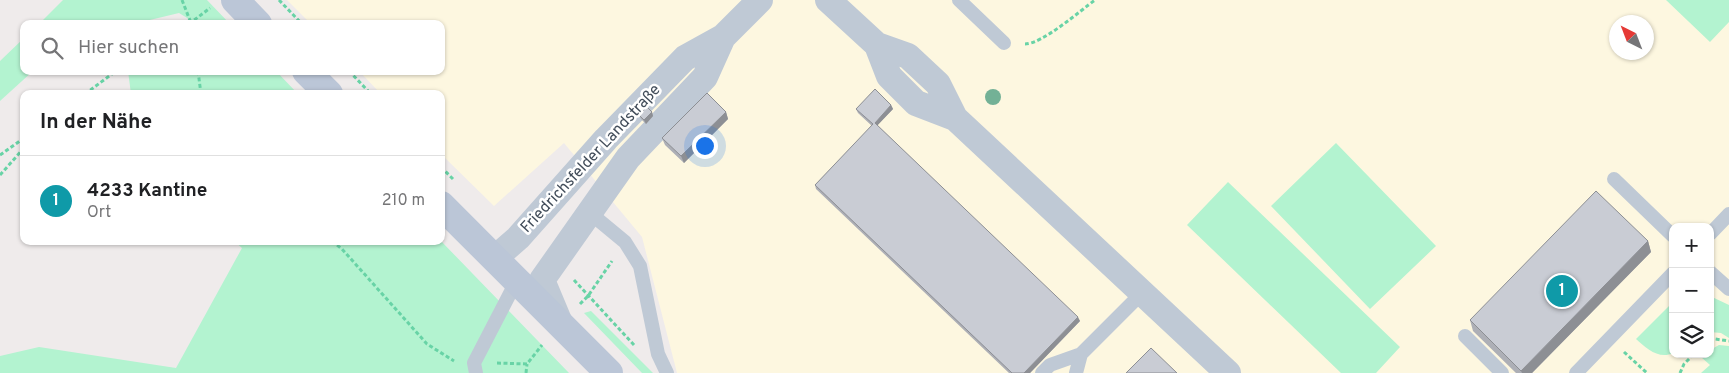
<!DOCTYPE html>
<html lang="de">
<meta charset="utf-8">
<style>
body{margin:0;font-family:Overpass,sans-serif;background:#f6f6f6;color:#202124}
.controls{position:absolute;right:15px;bottom:15px;display:grid;overflow:hidden;border-radius:10px;box-shadow:0 1px 4px #0004}
.controls button{width:45px;height:45px;display:grid;place-items:center;padding:0;border:0;border-bottom:1px solid #e0e0e0;background:#fff;color:#202124;font:25px sans-serif}
.compass{position:absolute;left:1609px;top:15px;width:45px;height:45px;border-radius:50%;background:#fff;box-shadow:0 1px 4px #0004;rotate:318deg}
.you{position:absolute;left:704px;top:145px;width:18px;height:18px;margin:-12px;border:4px solid #fff;border-radius:50%;background:#1a73e8;box-shadow:0 0 0 8px #1a73e833}
.badge{display:grid;place-items:center;width:32px;height:32px;border-radius:50%;background:#d93025;color:#fff;font-size:16px;font-weight:700}
.pin{position:absolute;translate:-50% -50%;border:2px solid #fff;box-shadow:0 1px 5px #0006}
.list{margin:0;padding:0;list-style:none}
h2{display:flex;justify-content:space-between;align-items:center;height:65px;margin:0;padding:0 20px;font-size:21px}
h2 small{font-size:16px;font-weight:400;color:#757577}
.list li{display:grid;grid-template-columns:32px 1fr auto;gap:15px;align-items:center;box-sizing:border-box;height:90px;padding:0 20px;border-top:1px solid #e0e0e0}
.list b{display:block;font-size:19px;white-space:nowrap}
.list p{margin:0;font-size:16px;white-space:nowrap;color:#757577}
.list em{font-size:16px;font-style:normal;color:#757577}
.icon{flex:none;width:28px;height:28px;fill:none;stroke:currentColor;stroke-width:2;stroke-linecap:round;stroke-linejoin:round}
.map{position:relative;flex:none;width:1729px;height:373px;overflow:hidden}
.search{position:absolute;background:#fff;box-shadow:0 1px 4px #0004;left:20px;top:20px;width:425px;height:55px;display:flex;align-items:center;gap:12px;box-sizing:border-box;padding:0 18px;border-radius:10px;color:#757577;font-size:19px}
.panel{position:absolute;background:#fff;box-shadow:0 1px 4px #0004;left:20px;top:90px;width:425px;height:155px;border-radius:10px}
.map>svg:first-child{display:block}
</style>
<div class="map">
<svg width="1729" height="373" viewBox="0 0 1729 373">
<rect width="100%" height="100%" fill="#efebeb"/>
<path fill="#fdf7e0" fill-rule="evenodd" d="M 287,0 L 1729,0 L 1729,373 L 677,373 L 642,237 L 564,143 L 494,206 L 441,154 L 441,94 L 381,94 L 359,71 L 441,71 L 441,24 L 311,24 ZM 1616,22 L 1646,22 L 1646,52 L 1616,52 ZM 1673,227 L 1710,227 L 1710,354 L 1673,354 Z"/>
<path fill="#b3f3d0" d="M 63,0 L 207,0 L 230,24 L 197,24 L 179,13 L 133,24 L 39,24 Z
M 1666,0 L 1729,0 L 1729,22 L 1710,42 Z
M 24,38 L 24,71 L 33,71 L 0,101 L 0,61 Z
M 128,71 L 276,71 L 298,94 L 131,94 Z
M 1336,143 L 1436,246 L 1370,309 L 1271,206 Z
M 1228,182 L 1400,347 L 1376,373 L 1341,373 L 1187,225 Z
M 234,241 L 441,241 L 569,373 L 0,373 L 0,356 L 39,347 L 176,368 L 242,248 Z
M 1710,296 L 1729,305 L 1729,338 L 1721,333 L 1710,332 Z
M 1673,302 L 1673,353 C 1659,360 1646,348 1636,339 Z
M 591,311 L 653,373 L 642,373 L 584,313 Z
M 1719,345 L 1729,346 L 1729,373 L 1701,373 L 1710,365 L 1701,357 L 1705,354 L 1710,354 L 1710,350 Z"/>
<g fill="none" stroke-linecap="round" stroke-linejoin="round">
<path stroke="#68d3a6" stroke-width="3" stroke-dasharray="4 2.5" stroke-linecap="butt" d="M 182,0 L 191,23
M 279,0 L 302,24
M 189,24 L 210,8
M 1025,44 C 1042,44 1080,11 1095,0
M 198,71 L 201,94
M 349,71 L 371,94
M 85,94 L 116,71
M 0,155 L 24,138
M 441,167 L 453,179
M 0,175 L 24,148
M 332,241 L 342,249 L 427,344 L 454,361
M 574,280 L 634,345
M 580,304 L 588,296 L 612,261
M 1710,342 L 1715,339 L 1729,341
M 1624,352 L 1647,373
M 497,363 L 527,364 L 542,345
M 526,373 L 527,364
M 1680,373 L 1684,364 L 1694,354"/>
<path stroke="#bfc9d5" stroke-width="14" d="M 959,0 L 1004,43
M 1614,179 L 1673,236
M 590,213 L 625,242 L 640,266 L 658,354 L 667,373
M 1710,234 L 1729,214
M 1710,272 L 1729,289
M 1465,336 L 1502,373
M 476,373 L 474,363 L 517,280
M 1042,373 L 1050,365 L 1081,354
M 1076,373 L 1081,354 L 1143,292
M 1576,373 L 1673,273"/>
<path stroke="#bfc9d5" stroke-width="26" d="M 828,0 L 877,45 L 889,76 L 916,103 L 955,118
M 877,45 L 908,56 L 938,84 L 955,118 L 1228,373
M 495,258 L 518,238 L 606,139 L 685,58 L 723,37 L 760,0
M 560,323 L 542,280 L 628,158 L 705,77 L 723,37"/>
<path stroke="#bbc6d7" stroke-width="28" d="M 235,0 L 258,24
M 306,71 L 329,94
M 441,205 L 609,373"/>
</g>
<circle fill="#73b196" cx="993" cy="97" r="8"/>
<path fill="#adafb6" d="M 891,105 L 893,109 L 877,125 L 1080,321 L 1030,373 L 1009,373 L 816,189 L 815,185 L 872,126 L 858,113 L 856,109 Z
M 652,112 L 653,116 L 646,124 L 641,119 L 639,115 Z
M 726,112 L 728,119 L 684,163 L 665,145 L 662,138 Z
M 1648,241 L 1651,252 L 1532,373 L 1516,373 L 1473,331 L 1470,320 Z"/>
<path fill="#8d8f94" d="M 891,105 L 893,109 L 876,127 L 875,123 Z
M 652,112 L 653,116 L 646,124 L 644,120 Z
M 726,112 L 728,119 L 684,163 L 681,156 Z
M 1648,241 L 1651,252 L 1532,373 L 1522,373 L 1521,371 Z
M 1078,317 L 1080,321 L 1030,373 L 1024,373 Z"/>
<path fill="#c9ccd4" stroke="#8d8f94" d="M 875,89 L 891,105 L 875,123 L 1078,317 L 1024,373 L 1012,373 L 815,185 L 873,124 L 856,109 Z
M 707,93 L 726,112 L 681,156 L 662,138 Z
M 647,107 L 652,112 L 644,120 L 639,115 Z
M 1596,191 L 1648,241 L 1521,371 L 1470,320 Z
M 1151,348 L 1177,373 L 1126,373 Z"/>
<g text-anchor="middle" dominant-baseline="central" stroke-width="5" stroke-linejoin="round" paint-order="stroke">
<g font-size="16" fill="#424d5a" stroke="#fff">
<text transform="translate(591 159) rotate(-47)">Friedrichsfelder Landstraße</text>
</g>
</g>
</svg>
<div class="controls">
<button>+</button>
<button>−</button>
<button><svg class="icon" aria-label="layers" viewBox="0 0 24 24"><path d="M12 4l9 5-9 5-9-5zM3 14l9 5 9-5"/></svg></button>
</div>
<svg class="compass" viewBox="-18 -18 36 36"><path d="M0-13l5 13h-10z" fill="#e53935"/><path d="M0 13l5-13h-10z" fill="#757577"/></svg>
<div class="you"></div>
<div class="pin badge" style="left:1562px;top:291px;background:#0f9aa8">1</div>
<div class="search"><svg class="icon" aria-label="search" viewBox="0 0 24 24"><circle cx="10" cy="10" r="6"/><path d="M15 15l6 6"/></svg>Hier suchen</div>
<section class="panel">
<h2>In der Nähe<small></small></h2>
<ul class="list">
<li><span class="badge" style="background:#0f9aa8">1</span><div><b>4233 Kantine</b><p>Ort</p></div><em>210 m</em></li>
</ul>
</section>
</div>
